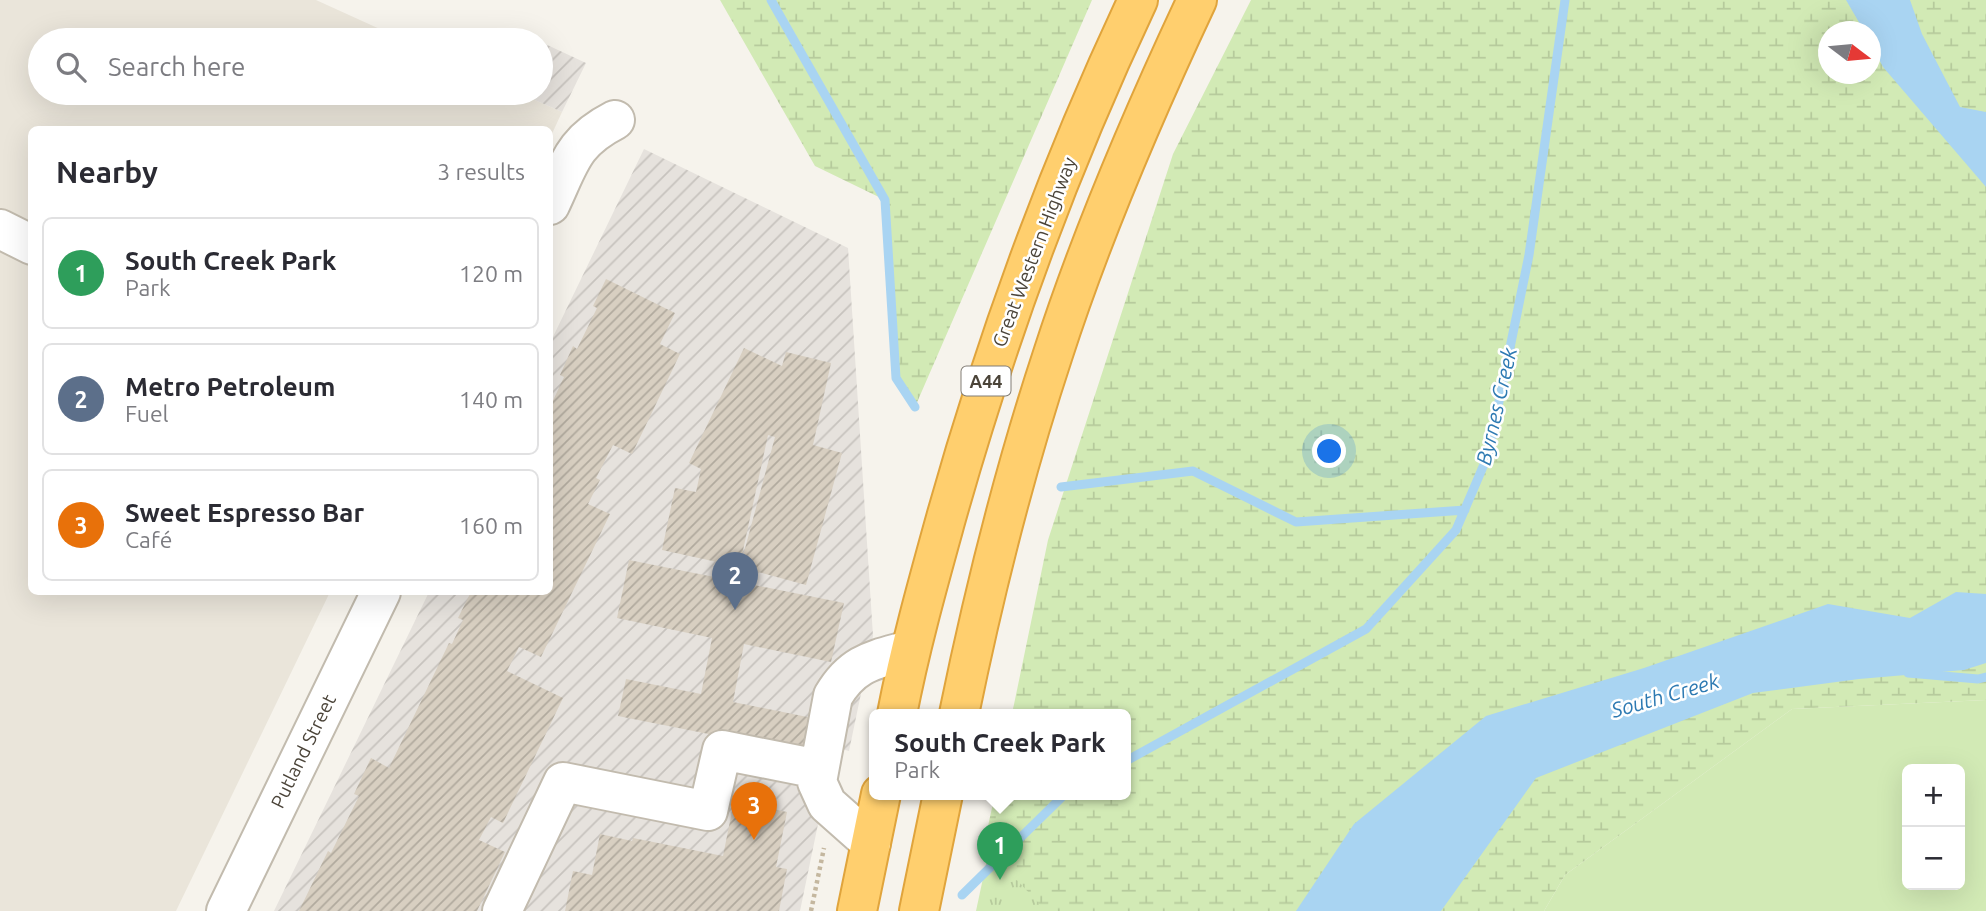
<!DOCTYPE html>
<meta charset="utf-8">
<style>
body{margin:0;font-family:Ubuntu,sans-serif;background:#f2f2f3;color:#2b2b33}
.controls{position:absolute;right:21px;bottom:21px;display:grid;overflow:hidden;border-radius:10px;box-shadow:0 7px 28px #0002}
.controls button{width:63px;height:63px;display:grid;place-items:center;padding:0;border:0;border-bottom:2px solid #e1e1e2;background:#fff;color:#2b2b33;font:35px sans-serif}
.compass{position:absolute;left:1818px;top:21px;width:63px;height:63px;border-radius:50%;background:#fff;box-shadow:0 7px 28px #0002;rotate:106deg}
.you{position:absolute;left:1330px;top:452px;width:24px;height:24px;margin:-18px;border:5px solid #fff;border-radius:50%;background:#1a73e8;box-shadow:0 0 0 10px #1a73e833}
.badge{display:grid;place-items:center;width:46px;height:46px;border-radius:50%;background:#111827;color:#fff;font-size:23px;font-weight:700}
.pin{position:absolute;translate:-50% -58px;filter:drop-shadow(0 2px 4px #0008)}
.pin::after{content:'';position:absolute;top:37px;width:24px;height:21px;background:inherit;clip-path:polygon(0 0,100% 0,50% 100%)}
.popup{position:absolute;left:869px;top:709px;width:262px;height:91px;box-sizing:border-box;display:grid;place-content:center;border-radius:10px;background:#fff;filter:drop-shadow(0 2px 5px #0005);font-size:23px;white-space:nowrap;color:#7c7c81}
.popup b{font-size:26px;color:#2b2b33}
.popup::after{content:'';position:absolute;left:50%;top:100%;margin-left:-14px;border:14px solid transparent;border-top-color:#fff}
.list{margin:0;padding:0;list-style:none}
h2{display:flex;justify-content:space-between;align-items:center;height:91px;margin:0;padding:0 28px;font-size:30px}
h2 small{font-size:23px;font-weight:400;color:#7c7c81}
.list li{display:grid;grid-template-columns:46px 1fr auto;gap:21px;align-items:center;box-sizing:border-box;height:112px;margin:0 14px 14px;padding:0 14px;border:2px solid #e1e1e2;border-radius:10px}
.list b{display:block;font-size:26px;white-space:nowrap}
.list p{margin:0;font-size:23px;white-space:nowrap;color:#7c7c81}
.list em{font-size:23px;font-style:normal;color:#7c7c81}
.icon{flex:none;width:38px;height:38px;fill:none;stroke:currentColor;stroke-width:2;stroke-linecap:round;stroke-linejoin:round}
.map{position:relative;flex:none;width:1986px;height:911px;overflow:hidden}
.search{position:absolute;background:#fff;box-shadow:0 7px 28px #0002;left:28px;top:28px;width:525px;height:77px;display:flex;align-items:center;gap:18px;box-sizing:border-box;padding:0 24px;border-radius:38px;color:#7c7c81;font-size:26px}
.panel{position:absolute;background:#fff;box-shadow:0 7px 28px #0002;left:28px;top:126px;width:525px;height:469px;border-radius:10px}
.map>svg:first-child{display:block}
</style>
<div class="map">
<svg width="1986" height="911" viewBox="0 0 1986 911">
<defs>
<pattern id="industrial-furrows" width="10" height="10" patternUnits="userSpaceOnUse" patternTransform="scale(1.75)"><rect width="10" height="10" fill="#e6e2dd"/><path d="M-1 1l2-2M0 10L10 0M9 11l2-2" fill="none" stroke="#c7c3be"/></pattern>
<pattern id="wetland-marsh" width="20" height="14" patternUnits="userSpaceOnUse" patternTransform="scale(1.75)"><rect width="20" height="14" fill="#d2eab5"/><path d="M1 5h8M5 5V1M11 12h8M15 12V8" fill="none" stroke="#b6ca9c"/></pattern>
<pattern id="park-tufts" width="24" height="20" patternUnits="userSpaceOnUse" patternTransform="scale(1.75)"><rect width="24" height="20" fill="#d2eab5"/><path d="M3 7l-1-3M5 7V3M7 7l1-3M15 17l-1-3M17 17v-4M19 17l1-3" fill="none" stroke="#b6ca9c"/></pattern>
<pattern id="building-hatch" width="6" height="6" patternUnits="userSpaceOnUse" patternTransform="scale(1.75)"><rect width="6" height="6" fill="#d8cfc1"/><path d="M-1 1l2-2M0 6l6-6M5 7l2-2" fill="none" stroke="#b1aa9e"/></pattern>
</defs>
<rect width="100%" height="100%" fill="#f6f3ec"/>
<path fill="#eae5da" d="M 0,0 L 316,0 L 404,40 L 40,40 L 40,93 L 519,93 L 562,112 L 550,138 L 550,130 L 32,130 L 32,592 L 330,592 L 176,911 L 0,911 Z"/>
<path fill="url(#industrial-furrows)" d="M 543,43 L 586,63 L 562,112 L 519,93 L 541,93 Z
M 644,149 L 848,248 L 873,636 L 849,751 L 834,747 L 800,911 L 274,911 L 429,592 L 550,592 L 550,343 Z"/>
<path fill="#d2eab5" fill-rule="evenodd" d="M 1986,700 L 1986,911 L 1544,911 L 1565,875 L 1792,709 ZM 1907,769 L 1960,769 L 1960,885 L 1907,885 Z"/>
<path fill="url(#wetland-marsh)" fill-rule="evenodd" d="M 720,0 L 1092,0 L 915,407 L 896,378 L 885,200 L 815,166 Z
M 1251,0 L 1986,0 L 1986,700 L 1792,709 L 1565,875 L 1544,911 L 1039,911 L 983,849 L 995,794 L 1126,794 L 1126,714 L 1012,714 L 1048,540 L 1173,154 ZM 1828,32 L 1870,32 L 1870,74 L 1828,74 Z"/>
<path fill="url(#park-tufts)" d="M 989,850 L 1046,911 L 976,911 Z"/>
<path fill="#a9d4f2" d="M 1846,0 L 1910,0 L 1922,34 L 1960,107 L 1986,112 L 1986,187 L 1883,67 L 1871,44 L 1870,32 L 1864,31 Z
M 1956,592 L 1986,594 L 1986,663 L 1964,670 L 1859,679 L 1753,693 L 1536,778 L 1441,911 L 1296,911 L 1354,824 L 1486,716 L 1644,668 L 1828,604 L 1910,618 Z"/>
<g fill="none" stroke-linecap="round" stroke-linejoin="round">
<path stroke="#a9d4f2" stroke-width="9" d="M 771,0 L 885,200 L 896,378 L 915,407
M 1061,487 L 1193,471 L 1296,522 L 1465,510
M 1908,673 L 1978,679 L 1986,677
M 1126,761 L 1366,629 L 1456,530 L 1488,455 L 1529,255 L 1565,0
M 962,895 L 1065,794"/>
</g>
<path fill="url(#building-hatch)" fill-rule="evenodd" d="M 606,279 L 675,313 L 660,344 L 680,354 L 632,454 L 613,445 L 596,478 L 600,480 L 588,504 L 610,514 L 541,657 L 519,647 L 507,671 L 563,698 L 503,823 L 491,817 L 479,840 L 505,852 L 477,911 L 299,911 L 328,851 L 331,853 L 359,796 L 354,794 L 371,758 L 389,768 L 449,643 L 452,644 L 463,620 L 458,618 L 471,592 L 550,592 L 550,407 L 564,377 L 560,375 L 573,346 L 577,349 L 597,308 L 593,306 Z
M 744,348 L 782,366 L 786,352 L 831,363 L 813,445 L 842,453 L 806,585 L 740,567 L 662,550 L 675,488 L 696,492 L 701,469 L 689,463 ZM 768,435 L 775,437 L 743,556 L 742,555 Z
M 629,560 L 844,603 L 831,662 L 744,644 L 733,702 L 832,722 L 825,757 L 618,716 L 626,679 L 701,694 L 712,638 L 617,618 Z
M 734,801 L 787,812 L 776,867 L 787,869 L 779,911 L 565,911 L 573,871 L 592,875 L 600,834 L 632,841 L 633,838 L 723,856 Z"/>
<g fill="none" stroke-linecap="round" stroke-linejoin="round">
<defs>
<path id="minor" d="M 550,205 C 570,163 572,142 615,120
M 0,229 L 32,245
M 871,843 L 827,804 L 817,782 L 833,696 C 853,662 874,660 909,650
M 226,911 L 381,592
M 502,911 L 563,782 L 708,811 L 722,750 L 818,769"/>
<path id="highway" d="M 897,714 C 910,647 928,583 946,518 C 996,340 1059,167 1138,0
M 959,714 C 984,592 1014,472 1053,354 C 1092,233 1143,115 1197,0
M 857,911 L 881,794
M 919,911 L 943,794"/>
</defs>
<use href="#minor" stroke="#c2bbae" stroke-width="42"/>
<use href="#highway" stroke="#e0a43c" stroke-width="42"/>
<path stroke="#c4b79f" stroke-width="4.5" stroke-dasharray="3.5 3.5" stroke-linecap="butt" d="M 811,911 L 824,848"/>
<use href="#minor" stroke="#fff" stroke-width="38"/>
<use href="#highway" stroke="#ffcf6e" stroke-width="38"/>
</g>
<g text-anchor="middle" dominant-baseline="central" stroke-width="5" stroke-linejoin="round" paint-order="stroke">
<rect fill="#fff" stroke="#817c74" stroke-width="2" x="961.5" y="366.5" width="49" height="29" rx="5"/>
<g font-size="18" font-weight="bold" fill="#4b4439">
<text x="986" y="381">A44</text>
</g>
<g font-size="19" fill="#4b4439" stroke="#fff">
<text transform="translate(1034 252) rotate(-69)">Great Western Highway</text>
<text transform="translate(303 751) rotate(-64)">Putland Street</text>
</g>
<g font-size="21" font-style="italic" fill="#2e7ab2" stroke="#fff">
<text transform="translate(1496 406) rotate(-77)">Byrnes Creek</text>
<text transform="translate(1665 695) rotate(-16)">South Creek</text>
</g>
</g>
</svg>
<div class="controls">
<button>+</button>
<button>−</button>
</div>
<svg class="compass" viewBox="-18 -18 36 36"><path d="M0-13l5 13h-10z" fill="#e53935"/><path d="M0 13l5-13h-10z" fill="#7c7c81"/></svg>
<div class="you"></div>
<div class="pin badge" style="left:1000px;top:880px;background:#2e9e5b">1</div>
<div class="popup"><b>South Creek Park</b>Park</div>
<div class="pin badge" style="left:735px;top:610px;background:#5c6f8a">2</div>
<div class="pin badge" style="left:754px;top:840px;background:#e8710a">3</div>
<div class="search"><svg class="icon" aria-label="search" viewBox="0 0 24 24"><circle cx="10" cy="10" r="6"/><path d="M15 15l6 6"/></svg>Search here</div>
<section class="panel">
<h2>Nearby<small>3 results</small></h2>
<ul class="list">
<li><span class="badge" style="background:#2e9e5b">1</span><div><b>South Creek Park</b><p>Park</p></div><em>120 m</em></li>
<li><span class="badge" style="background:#5c6f8a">2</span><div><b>Metro Petroleum</b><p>Fuel</p></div><em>140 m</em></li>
<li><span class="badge" style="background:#e8710a">3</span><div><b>Sweet Espresso Bar</b><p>Café</p></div><em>160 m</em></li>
</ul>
</section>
</div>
